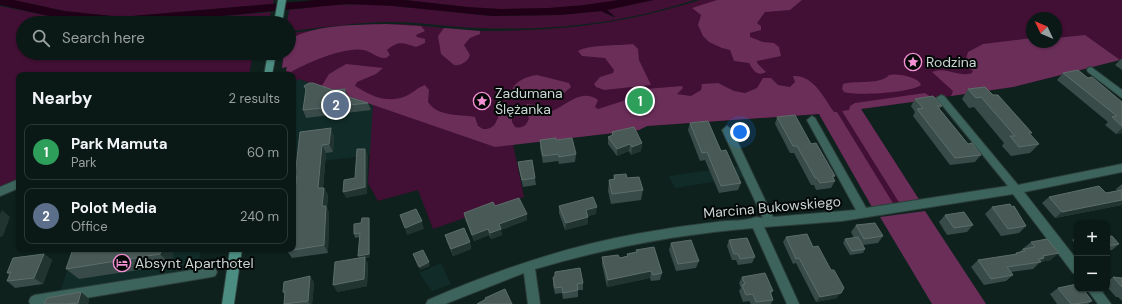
<!DOCTYPE html>
<meta charset="utf-8">
<style>
body{margin:0;font-family:"DM Sans",sans-serif;background:#13221f;color:#f1f3f6}
.controls{position:absolute;right:12px;bottom:12px;display:grid;overflow:hidden;border-radius:8px;box-shadow:0 1px 3px #0004}
.controls button{width:36px;height:36px;display:grid;place-items:center;padding:0;border:0;border-bottom:1px solid #2a3835;background:#0a1916;color:#f1f3f6;font:20px sans-serif}
.compass{position:absolute;left:1026px;top:12px;width:36px;height:36px;border-radius:50%;background:#0a1916;box-shadow:0 1px 3px #0004;rotate:314deg}
.you{position:absolute;left:740px;top:132px;width:14px;height:14px;margin:-10px;border:3px solid #fff;border-radius:50%;background:#1a73e8;box-shadow:0 0 0 6px #1a73e833}
.badge{display:grid;place-items:center;width:26px;height:26px;border-radius:50%;background:#f491d4;color:#fff;font-size:13px;font-weight:700}
.pin{position:absolute;translate:-50% -50%;border:2px solid #fff;box-shadow:0 1px 4px #0006}
.list{margin:0;padding:0;list-style:none}
h2{display:flex;justify-content:space-between;align-items:center;height:52px;margin:0;padding:0 16px;font-size:17px}
h2 small{font-size:13px;font-weight:400;color:#99a0a1}
.list li{display:grid;grid-template-columns:26px 1fr auto;gap:12px;align-items:center;box-sizing:border-box;height:56px;margin:0 8px 8px;padding:0 8px;border:1px solid #2a3835;border-radius:8px}
.list b{display:block;font-size:15px;white-space:nowrap}
.list p{margin:0;font-size:13px;white-space:nowrap;color:#99a0a1}
.list em{font-size:13px;font-style:normal;color:#99a0a1}
.icon{flex:none;width:22px;height:22px;fill:none;stroke:currentColor;stroke-width:2;stroke-linecap:round;stroke-linejoin:round}
.map{position:relative;flex:none;width:1122px;height:304px;overflow:hidden}
.search{position:absolute;background:#0a1916;box-shadow:0 1px 3px #0004;left:16px;top:16px;width:280px;height:44px;display:flex;align-items:center;gap:10px;box-sizing:border-box;padding:0 14px;border-radius:22px;color:#99a0a1;font-size:15px}
.panel{position:absolute;background:#0a1916;box-shadow:0 1px 3px #0004;left:16px;top:72px;width:280px;height:180px;border-radius:8px}
.map>svg:first-child{display:block}
</style>
<div class="map">
<svg width="1122" height="304" viewBox="0 0 1122 304">
<rect width="100%" height="100%" fill="#0e211d"/>
<path fill="#102b28" d="M 299,79 L 374,105 L 370,155 L 293,165 L 293,82 Z
M 739,166 L 744,177 L 675,188 L 669,176 Z
M 75,249 L 201,249 L 197,271 L 60,291 Z
M 441,263 L 451,284 L 432,291 L 419,273 Z"/>
<path fill="#411034" fill-rule="evenodd" d="M 13,0 L 274,0 L 273,4 L 121,17 L 64,11 Z
M 405,0 L 619,0 C 569,9 517,12 466,7 C 446,5 426,2 405,0 Z
M 653,0 L 694,0 C 625,23 552,31 479,28 C 450,27 421,22 391,22 C 357,22 323,28 289,31 L 289,23 L 287,23 L 289,10 L 330,5 L 374,4 L 492,16 L 559,15 L 601,11 L 613,17 L 615,17 L 606,10 Z
M 700,0 L 1122,0 L 1122,59 L 1013,87 L 861,109 L 920,201 L 872,207 L 819,114 L 647,126 L 639,130 L 513,144 L 524,197 L 433,229 L 418,190 L 378,201 L 368,183 L 373,105 L 299,79 L 293,82 L 293,75 L 285,75 L 287,67 L 282,68 L 284,53 L 289,53 L 289,33 C 325,29 361,23 397,24 C 426,25 454,30 482,31 C 560,31 625,24 700,0 ZM 1032,18 L 1056,18 L 1056,42 L 1032,42 Z
M 0,6 L 63,19 L 90,23 L 23,23 L 23,53 L 253,53 L 249,75 L 19,75 L 19,178 L 0,187 Z
M 271,12 L 269,23 L 134,23 L 147,23 Z"/>
<path fill="#6a2e59" d="M 717,0 L 802,0 L 790,10 L 765,12 L 757,23 L 761,26 L 761,30 L 750,33 L 750,37 L 763,42 L 774,43 L 779,47 L 781,56 L 757,61 L 757,63 L 766,72 C 757,77 753,70 749,63 L 734,61 L 730,50 L 722,48 L 709,42 L 703,36 L 698,25 L 701,15 L 692,8 Z
M 385,24 L 421,26 L 425,31 L 416,35 L 417,37 L 425,39 L 425,43 L 416,47 C 403,43 399,40 387,50 L 390,55 L 386,58 C 378,59 371,51 363,50 C 346,46 306,63 291,72 L 286,71 L 287,67 L 282,68 L 284,53 L 289,53 L 289,40 C 313,24 356,25 385,24 Z
M 444,28 L 480,31 L 480,34 L 470,38 L 464,45 L 470,55 C 468,62 460,66 454,65 L 441,54 L 438,36 Z
M 1085,35 L 1120,60 L 1013,87 L 951,96 L 953,91 L 932,72 C 946,66 959,78 972,73 L 973,71 L 964,65 L 968,52 L 983,44 L 1032,38 L 1032,42 L 1056,42 L 1056,38 Z
M 633,44 L 638,49 L 639,60 L 651,85 L 604,90 L 596,87 L 594,84 L 600,77 L 613,73 L 614,70 L 605,58 L 582,56 L 578,51 C 590,44 618,46 633,44 Z
M 346,64 L 383,68 L 376,74 L 357,82 L 355,86 C 371,96 387,104 406,96 C 413,93 418,87 425,85 L 429,90 L 428,102 C 438,117 458,114 475,117 L 478,126 L 483,129 C 497,129 495,121 501,112 L 509,111 L 512,113 L 512,122 L 515,127 C 523,129 527,125 529,118 L 524,110 L 527,104 L 535,105 L 539,111 C 557,120 576,84 598,100 L 595,107 L 598,109 L 623,101 L 634,90 L 682,86 L 683,88 L 677,94 L 691,96 L 701,90 L 702,84 L 718,83 L 734,91 L 745,93 L 757,88 L 763,78 L 771,78 L 778,85 L 790,87 L 795,82 L 793,76 C 813,74 824,98 834,112 L 837,112 L 894,205 L 872,207 L 819,114 L 647,126 L 639,130 L 495,147 L 321,87 L 329,74 Z
M 537,75 L 569,83 L 571,87 L 564,93 L 520,97 L 512,91 C 514,81 528,76 537,75 Z
M 889,75 C 897,73 919,77 921,85 C 910,93 856,96 844,92 L 842,89 L 843,84 C 855,80 881,85 889,75 Z
M 925,93 L 934,99 L 861,109 L 920,201 L 900,204 L 842,111 L 849,110 L 850,106 L 855,103 Z
M 925,211 L 986,304 L 932,304 L 880,217 Z"/>
<path fill="#200017" d="M 0,0 L 14,0 L 64,11 L 121,17 L 316,0 L 405,0 L 467,7 L 501,9 L 548,8 L 584,5 L 619,0 L 653,0 L 607,10 L 615,17 L 601,11 L 559,15 L 492,16 L 394,6 L 347,4 L 147,23 L 90,23 L 63,19 L 0,5 Z"/>
<g fill="none" stroke-linecap="round" stroke-linejoin="round">
<defs>
<path id="street" d="M 1091,67 L 1122,90 L 1122,98 L 1088,72 L 1087,70 L 1088,68 Z
M 941,95 L 944,96 L 1018,185 L 1122,164 L 1122,172 L 1024,192 L 1077,260 L 1077,274 L 1073,273 L 1013,194 L 842,221 L 764,227 L 799,304 L 787,304 L 753,228 C 679,234 606,248 535,269 L 540,304 L 528,304 L 524,273 L 445,304 L 426,304 L 428,300 C 495,271 564,247 636,234 C 663,229 690,225 717,222 C 729,220 744,222 756,217 L 763,218 L 722,130 L 727,126 L 732,130 L 773,217 L 856,210 L 807,120 L 812,116 L 815,118 L 866,208 L 1008,186 L 938,100 L 936,98 Z
M 19,179 L 19,188 L 0,196 L 0,187 Z
M 211,267 L 215,268 L 217,272 L 215,276 L 211,277 L 50,304 L 30,304 L 29,301 L 31,297 L 35,295 Z
M 1087,289 L 1100,289 L 1111,304 L 1098,304 Z"/>
<path id="secondary" d="M 278,0 L 286,0 L 282,23 L 274,23 Z
M 268,53 L 276,53 L 272,75 L 264,75 Z
M 230,249 L 242,249 L 234,304 L 222,304 Z"/>
</defs>
<use href="#street" stroke="#2c3e3a" stroke-width="2"/>
<use href="#secondary" stroke="#2c3e3a" stroke-width="2"/>
<use href="#street" fill="#3d645c" fill-rule="evenodd"/>
<use href="#secondary" fill="#4c8d81" fill-rule="evenodd"/>
</g>
<path fill="#394b48" d="M 1122,58 L 1122,70 L 1115,65 Z
M 1063,73 L 1088,78 L 1122,102 L 1122,133 L 1116,134 L 1105,125 L 1108,122 L 1057,80 Z
M 304,86 L 348,96 L 368,103 L 371,110 L 306,118 L 303,110 L 306,90 Z
M 968,89 L 993,95 L 1039,144 L 1030,153 L 1011,156 L 1002,146 L 1004,143 L 974,107 L 969,108 L 962,99 Z
M 915,99 L 942,106 L 939,109 L 968,144 L 981,155 L 975,162 L 950,165 L 913,116 L 915,112 L 911,106 Z
M 777,117 L 811,144 L 835,176 L 833,178 L 835,181 L 831,188 L 816,190 L 814,185 L 811,185 L 794,153 L 790,153 L 775,124 Z
M 690,123 L 721,151 L 741,183 L 738,190 L 719,193 L 705,160 L 700,161 L 688,130 Z
M 300,132 L 334,136 L 333,152 L 326,153 L 323,188 L 324,188 L 328,195 L 327,208 L 329,213 L 328,253 L 292,258 L 287,251 L 296,179 L 295,176 Z
M 612,132 L 642,143 L 641,151 L 631,155 L 629,151 L 617,156 L 608,144 L 608,137 L 612,135 Z
M 540,140 L 556,140 L 576,154 L 575,162 L 559,164 L 558,161 L 543,163 L 540,148 Z
M 518,162 L 535,178 L 536,185 L 523,187 L 519,169 Z
M 614,175 L 627,178 L 643,190 L 641,200 L 611,204 L 608,191 L 609,180 L 613,180 Z
M 1122,184 L 1122,205 L 1055,218 L 1042,203 L 1049,197 L 1106,193 L 1117,191 L 1116,189 Z
M 495,206 L 527,214 L 527,220 L 501,230 L 502,235 L 491,239 L 489,235 L 474,241 L 465,219 L 464,213 Z
M 559,206 L 596,214 L 588,216 L 588,224 L 565,230 L 559,213 Z
M 992,207 L 1026,226 L 1019,233 L 1001,236 L 985,214 Z
M 945,215 L 973,225 L 967,232 L 947,235 L 939,222 Z
M 369,218 L 370,222 L 370,257 L 365,258 L 368,264 L 367,286 L 337,292 L 359,258 L 358,256 L 360,237 L 355,238 L 354,234 L 361,223 Z
M 856,225 L 883,236 L 878,243 L 863,245 L 865,249 L 863,253 L 850,255 L 843,243 L 845,239 L 854,238 L 851,232 Z
M 445,235 L 470,242 L 471,249 L 453,256 L 447,242 Z
M 1077,236 L 1077,246 L 1072,240 Z
M 786,237 L 813,247 L 837,298 L 816,302 L 796,263 L 793,264 L 783,242 Z
M 1107,237 L 1119,244 L 1112,250 L 1107,251 Z
M 729,240 L 755,257 L 752,263 L 738,265 L 736,260 L 732,260 L 727,246 Z
M 1031,242 L 1051,260 L 1040,262 L 1033,269 L 1011,272 L 1013,275 L 1006,281 L 984,285 L 971,267 L 978,260 L 1014,255 L 1016,253 L 1019,252 Z
M 671,243 L 699,261 L 696,268 L 676,271 L 669,250 Z
M 73,249 L 174,249 L 171,265 L 79,279 L 66,269 Z
M 636,250 L 662,273 L 660,280 L 651,281 L 650,278 L 607,287 L 602,264 L 602,257 L 620,258 L 627,256 L 627,254 L 636,252 Z
M 44,254 L 52,260 L 43,284 L 15,288 L 7,281 L 9,275 L 7,273 Z
M 555,272 L 583,283 L 583,290 L 578,290 L 578,297 L 563,299 L 562,293 L 555,294 L 553,285 L 553,278 L 555,276 Z
M 310,276 L 314,283 L 312,304 L 284,304 L 285,295 L 283,292 Z
M 742,277 L 773,291 L 771,294 L 773,300 L 771,304 L 751,304 L 749,301 L 743,302 L 739,291 L 741,288 L 739,283 Z
M 1113,277 L 1122,278 L 1122,301 L 1118,297 L 1116,297 L 1107,287 L 1107,282 Z
M 1058,288 L 1092,301 L 1088,304 L 1057,304 L 1050,294 Z
M 81,292 L 89,299 L 88,304 L 44,304 Z"/>
<path fill="#213430" d="M 345,89 L 348,96 L 347,104 L 345,96 Z
M 331,128 L 334,136 L 333,152 L 329,144 Z
M 1122,128 L 1122,133 L 1116,134 Z
M 642,143 L 641,151 L 631,155 L 632,147 Z
M 630,144 L 629,151 L 617,156 L 617,149 Z
M 322,145 L 326,153 L 322,196 L 318,188 Z
M 365,149 L 368,156 L 367,194 L 346,198 L 343,192 L 365,187 Z
M 324,188 L 328,195 L 327,208 L 329,213 L 328,253 L 324,245 L 322,206 Z
M 1122,200 L 1122,205 L 1055,218 L 1062,212 Z
M 597,207 L 596,214 L 585,217 L 586,210 Z
M 2,210 L 10,217 L 3,236 L 0,237 L 0,214 Z
M 527,214 L 527,220 L 501,230 L 502,235 L 491,239 L 490,233 L 499,224 Z
M 588,217 L 588,224 L 565,230 L 566,223 Z
M 369,218 L 370,222 L 370,257 L 365,258 L 368,264 L 367,286 L 337,292 L 333,285 L 360,259 L 358,256 Z
M 422,221 L 424,229 L 407,235 L 405,228 Z
M 488,229 L 489,235 L 474,241 L 472,235 Z
M 470,242 L 471,249 L 453,256 L 451,249 Z
M 162,249 L 174,249 L 171,265 L 160,254 Z
M 1059,253 L 1051,260 L 1040,262 L 1044,258 L 1043,256 Z
M 44,254 L 52,260 L 43,284 L 34,278 Z
M 429,262 L 430,266 L 420,270 L 419,267 Z
M 651,271 L 650,278 L 607,287 L 608,280 Z
M 310,276 L 314,283 L 312,304 L 310,304 L 308,301 Z
M 81,292 L 89,299 L 88,304 L 80,304 L 78,303 Z
M 841,293 L 837,298 L 816,302 L 820,297 Z"/>
<path fill="#495a56" stroke="#5d6d6a" d="M 1078,70 L 1088,78 L 1092,77 L 1122,102 L 1122,126 L 1112,117 L 1117,116 L 1063,73 Z
M 309,83 L 313,83 L 333,90 L 345,89 L 345,96 L 368,103 L 303,110 L 306,89 L 304,86 Z
M 985,87 L 993,95 L 998,95 L 1032,133 L 1029,133 L 1039,144 L 1019,147 L 1010,136 L 1015,136 L 981,97 L 976,98 L 968,89 Z
M 933,96 L 942,106 L 937,106 L 968,144 L 972,143 L 981,155 L 955,158 L 917,109 L 923,108 L 915,99 Z
M 795,115 L 811,144 L 816,143 L 835,176 L 832,176 L 835,181 L 820,183 L 817,178 L 815,178 L 797,146 L 793,146 L 777,117 Z
M 708,121 L 721,151 L 726,150 L 741,183 L 721,186 L 707,152 L 702,153 L 690,123 Z
M 634,127 L 642,143 L 632,147 L 630,144 L 617,149 L 608,137 L 613,135 L 612,132 Z
M 331,128 L 329,144 L 322,145 L 318,188 L 324,188 L 322,206 L 326,206 L 324,245 L 287,251 L 287,249 L 293,249 L 293,205 L 297,176 L 295,176 L 300,132 Z
M 556,138 L 556,140 L 572,138 L 576,154 L 559,157 L 558,154 L 543,156 L 540,140 Z
M 357,149 L 365,149 L 365,187 L 343,192 L 344,180 L 355,178 Z
M 532,160 L 535,178 L 522,180 L 518,162 Z
M 626,174 L 627,178 L 639,177 L 643,190 L 612,194 L 609,180 L 615,179 L 614,175 Z
M 1099,186 L 1106,193 L 1122,190 L 1122,200 L 1062,212 L 1049,197 Z
M 593,197 L 597,207 L 586,210 L 588,217 L 566,223 L 559,206 Z
M 519,198 L 527,214 L 499,224 L 501,229 L 490,233 L 488,229 L 472,235 L 464,213 L 493,202 L 495,206 Z
M 1010,204 L 1012,207 L 1014,206 L 1026,226 L 1008,229 L 992,207 Z
M 416,209 L 422,221 L 405,228 L 400,215 Z
M 964,212 L 973,225 L 954,228 L 945,215 Z
M 362,218 L 369,218 L 369,254 L 358,256 L 360,233 L 354,234 L 354,224 L 361,223 Z
M 875,223 L 883,236 L 864,239 L 856,225 Z
M 464,228 L 470,242 L 451,249 L 445,235 Z
M 807,234 L 813,247 L 818,246 L 831,270 L 834,270 L 844,288 L 841,293 L 820,297 L 799,258 L 796,259 L 786,237 Z
M 1112,236 L 1119,244 L 1107,246 L 1107,237 Z
M 858,237 L 865,249 L 852,251 L 845,239 Z
M 747,238 L 755,257 L 740,259 L 738,254 L 734,254 L 729,240 Z
M 1047,239 L 1059,253 L 1043,256 L 1044,258 L 1038,259 L 1041,262 L 1007,267 L 1013,275 L 991,279 L 978,260 L 1017,254 L 1016,253 L 1025,251 L 1023,249 L 1035,247 L 1031,242 Z
M 691,240 L 699,261 L 678,264 L 671,243 Z
M 654,247 L 662,273 L 653,275 L 651,271 L 608,280 L 602,257 L 618,255 L 620,258 L 628,256 L 627,254 L 637,252 L 636,250 Z
M 73,249 L 162,249 L 160,254 L 66,269 Z
M 423,250 L 429,262 L 419,267 L 413,254 Z
M 44,254 L 34,278 L 7,281 L 11,272 L 7,273 L 13,258 Z
M 365,257 L 364,279 L 333,285 L 335,262 Z
M 580,268 L 583,283 L 577,284 L 578,290 L 563,293 L 562,287 L 555,288 L 553,278 L 555,275 L 555,272 Z
M 765,273 L 773,291 L 770,291 L 773,300 L 756,302 L 753,294 L 746,295 L 742,285 L 745,284 L 742,277 Z
M 310,276 L 308,301 L 284,304 L 285,292 L 283,292 L 284,282 Z
M 1113,277 L 1122,278 L 1122,287 Z
M 1077,284 L 1077,289 L 1083,289 L 1092,301 L 1075,304 L 1071,304 L 1058,288 Z
M 505,289 L 512,304 L 477,304 L 486,299 L 485,298 Z
M 81,292 L 78,303 L 67,304 L 44,304 L 47,298 Z"/>
<defs>
<symbol id="sight-ring" viewBox="-11 -11 22 22"><circle r="9.5" fill="#030807" stroke="#f491d4" stroke-width="1.5"/><path d="M0-6L1.8-2.2L6-1.7L2.9 1.2L3.7 5.4L0 3.3L-3.7 5.4L-2.9 1.2L-6-1.7L-1.8-2.2Z" fill="#f491d4"/></symbol>
<symbol id="hotel-ring" viewBox="-11 -11 22 22"><circle r="9.5" fill="#030807" stroke="#f491d4" stroke-width="1.5"/><path d="M-6-4.5h1.5V1H6V5H4.5V3h-9V5H-6ZM-4 0a1.8 1.8 0 1 1 3.6 0ZM.5 0V-2.5h3Q6-2.5 6 0Z" fill="#f491d4"/></symbol>
</defs>
<g fill-rule="evenodd">
<use href="#sight-ring" x="903" y="52" width="20" height="20"/>
<use href="#sight-ring" x="472" y="91" width="20" height="20"/>
<use href="#hotel-ring" x="112" y="253" width="20" height="20"/>
</g>
<g text-anchor="middle" dominant-baseline="central" stroke-width="4" stroke-linejoin="round" paint-order="stroke">
<g font-size="14" fill="#cad5d3" stroke="#030807" text-anchor="start">
<text x="926" y="62">Rodzina</text>
<text x="495" y="93">Zadumana<tspan x="495" dy="16">Ślężanka</tspan></text>
<text x="135" y="263">Absynt Aparthotel</text>
</g>
<g font-size="14" fill="#cad5d3" stroke="#030807">
<text transform="translate(772 207) rotate(-5)">Marcina Bukowskiego</text>
</g>
</g>
</svg>
<div class="controls">
<button>+</button>
<button>−</button>
</div>
<svg class="compass" viewBox="-18 -18 36 36"><path d="M0-13l5 13h-10z" fill="#e53935"/><path d="M0 13l5-13h-10z" fill="#99a0a1"/></svg>
<div class="you"></div>
<div class="pin badge" style="left:640px;top:101px;background:#2e9e5b">1</div>
<div class="pin badge" style="left:336px;top:105px;background:#5c6f8a">2</div>
<div class="search"><svg class="icon" aria-label="search" viewBox="0 0 24 24"><circle cx="10" cy="10" r="6"/><path d="M15 15l6 6"/></svg>Search here</div>
<section class="panel">
<h2>Nearby<small>2 results</small></h2>
<ul class="list">
<li><span class="badge" style="background:#2e9e5b">1</span><div><b>Park Mamuta</b><p>Park</p></div><em>60 m</em></li>
<li><span class="badge" style="background:#5c6f8a">2</span><div><b>Polot Media</b><p>Office</p></div><em>240 m</em></li>
</ul>
</section>
</div>
